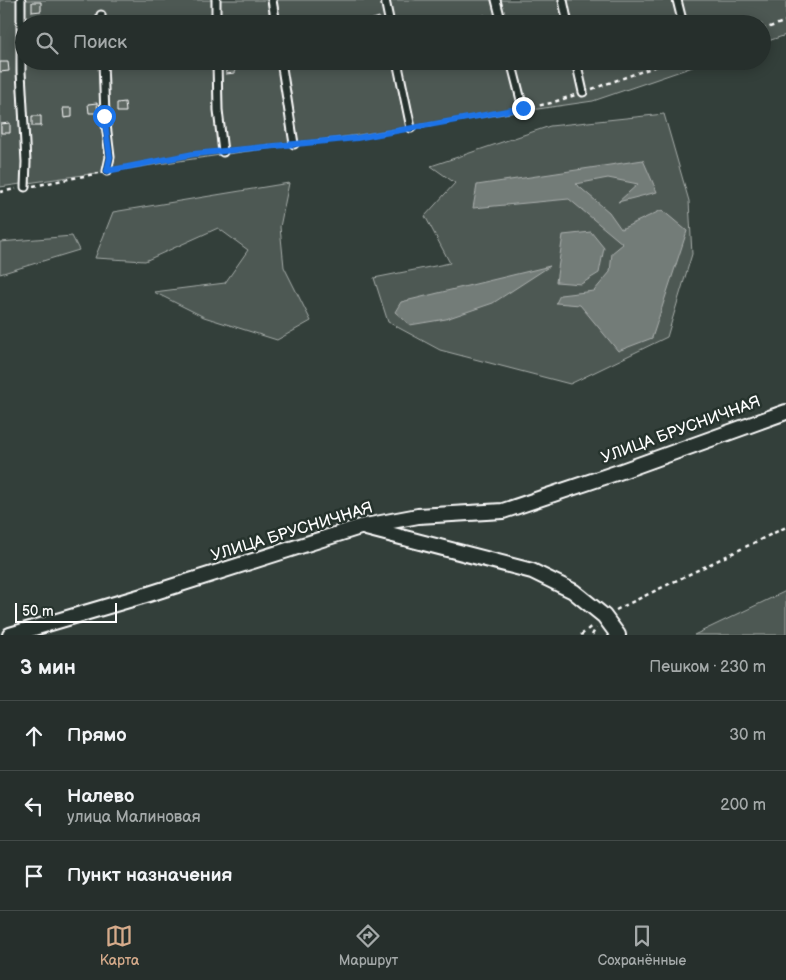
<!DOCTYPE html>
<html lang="ru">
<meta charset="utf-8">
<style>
body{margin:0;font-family:"Balsamiq Sans",sans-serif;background:#323b38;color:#f1f3f6}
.scale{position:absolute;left:15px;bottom:12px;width:102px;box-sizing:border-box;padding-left:5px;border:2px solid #fff;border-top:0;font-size:14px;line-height:18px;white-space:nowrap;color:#fff;-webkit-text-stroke:4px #26332d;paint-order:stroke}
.stop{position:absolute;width:15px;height:15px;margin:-11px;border:4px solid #1a73e8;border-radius:50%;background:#fff}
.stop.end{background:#1a73e8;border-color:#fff;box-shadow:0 1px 5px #0008}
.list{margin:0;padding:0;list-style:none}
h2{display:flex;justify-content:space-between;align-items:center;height:65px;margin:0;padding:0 20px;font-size:21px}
h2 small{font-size:16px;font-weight:400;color:#a4a9a9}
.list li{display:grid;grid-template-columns:32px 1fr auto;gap:15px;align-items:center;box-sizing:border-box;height:70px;padding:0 20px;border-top:1px solid #424a48}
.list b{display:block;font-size:19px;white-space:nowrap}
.list p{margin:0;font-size:16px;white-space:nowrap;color:#a4a9a9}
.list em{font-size:16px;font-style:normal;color:#a4a9a9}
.icon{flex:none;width:28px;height:28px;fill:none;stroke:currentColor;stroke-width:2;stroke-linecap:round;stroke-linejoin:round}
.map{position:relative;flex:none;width:786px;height:635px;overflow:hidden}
.search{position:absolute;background:#262f2c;box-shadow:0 2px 12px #0003;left:15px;right:15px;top:15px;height:55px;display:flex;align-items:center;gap:12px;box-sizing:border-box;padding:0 18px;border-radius:28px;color:#a4a9a9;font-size:19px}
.sheet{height:275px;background:#262f2c}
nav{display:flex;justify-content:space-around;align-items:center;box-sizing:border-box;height:70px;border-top:1px solid #424a48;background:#262f2c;font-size:14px;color:#a4a9a9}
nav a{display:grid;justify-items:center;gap:2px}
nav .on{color:#d6ab8b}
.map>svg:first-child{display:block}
</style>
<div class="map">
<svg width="786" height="635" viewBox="0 0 786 635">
<rect width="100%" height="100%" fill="#333f3a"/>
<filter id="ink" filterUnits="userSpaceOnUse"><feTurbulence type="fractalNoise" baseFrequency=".02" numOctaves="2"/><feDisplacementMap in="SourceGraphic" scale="10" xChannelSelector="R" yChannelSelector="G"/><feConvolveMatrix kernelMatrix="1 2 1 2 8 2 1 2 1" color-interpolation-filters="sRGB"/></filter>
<g filter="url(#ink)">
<path fill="#4d5853" stroke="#a6aca9" d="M 0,0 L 786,0 L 786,35 L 762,43 L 762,24 L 24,24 L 24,61 L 710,61 L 593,101 L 0,187 Z
M 664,114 L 689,201 L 692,254 L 667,337 L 570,384 L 440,350 L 388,322 L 374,278 L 450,263 L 425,216 L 455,183 L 431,166 L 550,126 Z
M 289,183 L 280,227 L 284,267 L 311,321 L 277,340 L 204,317 L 154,292 L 225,283 L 248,250 L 218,228 L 145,261 L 95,258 L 113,212 Z
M 72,236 L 79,250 L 0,274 L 0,242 Z
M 786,591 L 786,635 L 694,635 Z"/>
<path fill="#737b78" stroke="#abb0ae" d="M 643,160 L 657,192 L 618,202 L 638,184 L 608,178 L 576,184 L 609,212 L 621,229 L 662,210 L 687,231 L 652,338 L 618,351 L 580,305 L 556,303 L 560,295 L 594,291 L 610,272 L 612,253 L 623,244 L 569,199 L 473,208 L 477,185 Z
M 591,232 L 604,248 L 599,273 L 581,284 L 556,282 L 563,235 Z
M 550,266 L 493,303 L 446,319 L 410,325 L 395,312 L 401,302 Z"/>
<path fill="#5f6964" stroke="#fff" d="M 32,2 L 41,2 L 41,11 L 32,12 Z
M 485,15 L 487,24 L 478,24 L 476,17 Z
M 379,17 L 380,24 L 371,24 L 370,20 Z
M 0,62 L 8,62 L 9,71 L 0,72 Z
M 226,64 L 235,64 L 235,73 L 226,74 Z
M 125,102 L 126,112 L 117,112 L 117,103 Z
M 97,103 L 98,113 L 89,113 L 88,104 Z
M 63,108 L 72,108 L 72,117 L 64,118 Z
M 32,116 L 41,116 L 41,126 L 32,126 Z
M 10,123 L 10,133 L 1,133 L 1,124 Z"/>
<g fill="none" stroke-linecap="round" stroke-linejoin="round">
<defs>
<path id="service" d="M 21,0 L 21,72 L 26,162 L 25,187
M 216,0 L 216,24
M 272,0 L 276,24
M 385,0 L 390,24
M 496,0 L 502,24
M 563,0 L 568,24
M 677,0 L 683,24
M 101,15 L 101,24
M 103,61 L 105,116 L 110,157 L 107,171
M 217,61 L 218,110 L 223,152
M 281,61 L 294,144
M 397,61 L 411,128
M 511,61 L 523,108
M 576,61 L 583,92"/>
<path id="minor" d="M 366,528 L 532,571 L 573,591 L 604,616 L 618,635
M 10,635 L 149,594 L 360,527 L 418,516 L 503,511 L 619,472 L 786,412"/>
</defs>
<use href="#service" stroke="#fff" stroke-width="11"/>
<use href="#minor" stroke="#fff" stroke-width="18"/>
<path stroke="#fff" stroke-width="2.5" stroke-dasharray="4 4" stroke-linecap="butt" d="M 762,30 L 786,21
M 592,89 L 671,61
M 532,107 L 551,103 L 575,95
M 421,126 L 514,110
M 302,143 L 357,138 L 401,130
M 233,150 L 284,145
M 117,169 L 193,154 L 215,152
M 33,186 L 99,173
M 0,192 L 16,189
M 616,610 L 786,527
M 581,635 L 593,625
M 592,635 L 596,628"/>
<use href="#service" stroke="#26332d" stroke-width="7"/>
<use href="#minor" stroke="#26332d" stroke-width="14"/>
</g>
</g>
<g fill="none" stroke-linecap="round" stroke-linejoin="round" filter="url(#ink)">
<path stroke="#1a73e8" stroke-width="6" d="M 104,116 L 110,157 L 107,171 L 193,154 L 357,138 L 523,108"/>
</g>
<g text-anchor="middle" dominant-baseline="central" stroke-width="5" stroke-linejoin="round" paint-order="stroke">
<g font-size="16" fill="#fff" stroke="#26332d">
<text transform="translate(681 430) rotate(-20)">УЛИЦА БРУСНИЧНАЯ</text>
<text transform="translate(292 532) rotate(-17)">УЛИЦА БРУСНИЧНАЯ</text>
</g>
</g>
</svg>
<div class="scale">50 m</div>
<div class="stop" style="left:104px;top:116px"></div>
<div class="stop end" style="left:523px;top:108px"></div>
<div class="search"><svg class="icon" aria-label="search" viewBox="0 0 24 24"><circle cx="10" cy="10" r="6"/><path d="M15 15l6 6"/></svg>Поиск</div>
</div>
<section class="sheet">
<h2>3 мин<small>Пешком · 230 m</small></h2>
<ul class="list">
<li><svg class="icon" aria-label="ahead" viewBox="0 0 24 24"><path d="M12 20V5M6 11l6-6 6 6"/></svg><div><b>Прямо</b></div><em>30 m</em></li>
<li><svg class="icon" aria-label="left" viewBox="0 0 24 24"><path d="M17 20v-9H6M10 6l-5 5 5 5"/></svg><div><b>Налево</b><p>улица Малиновая</p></div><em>200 m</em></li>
<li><svg class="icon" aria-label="arrive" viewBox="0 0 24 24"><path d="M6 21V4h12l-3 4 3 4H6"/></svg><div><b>Пункт назначения</b></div></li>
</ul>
</section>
<nav>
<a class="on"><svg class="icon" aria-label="map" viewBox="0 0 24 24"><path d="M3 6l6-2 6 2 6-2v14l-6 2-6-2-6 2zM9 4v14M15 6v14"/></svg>Карта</a>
<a><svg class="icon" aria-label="directions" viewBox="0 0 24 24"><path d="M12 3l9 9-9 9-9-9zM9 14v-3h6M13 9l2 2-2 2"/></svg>Маршрут</a>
<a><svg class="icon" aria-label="saved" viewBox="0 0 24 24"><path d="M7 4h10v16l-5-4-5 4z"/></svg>Сохранённые</a>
</nav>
